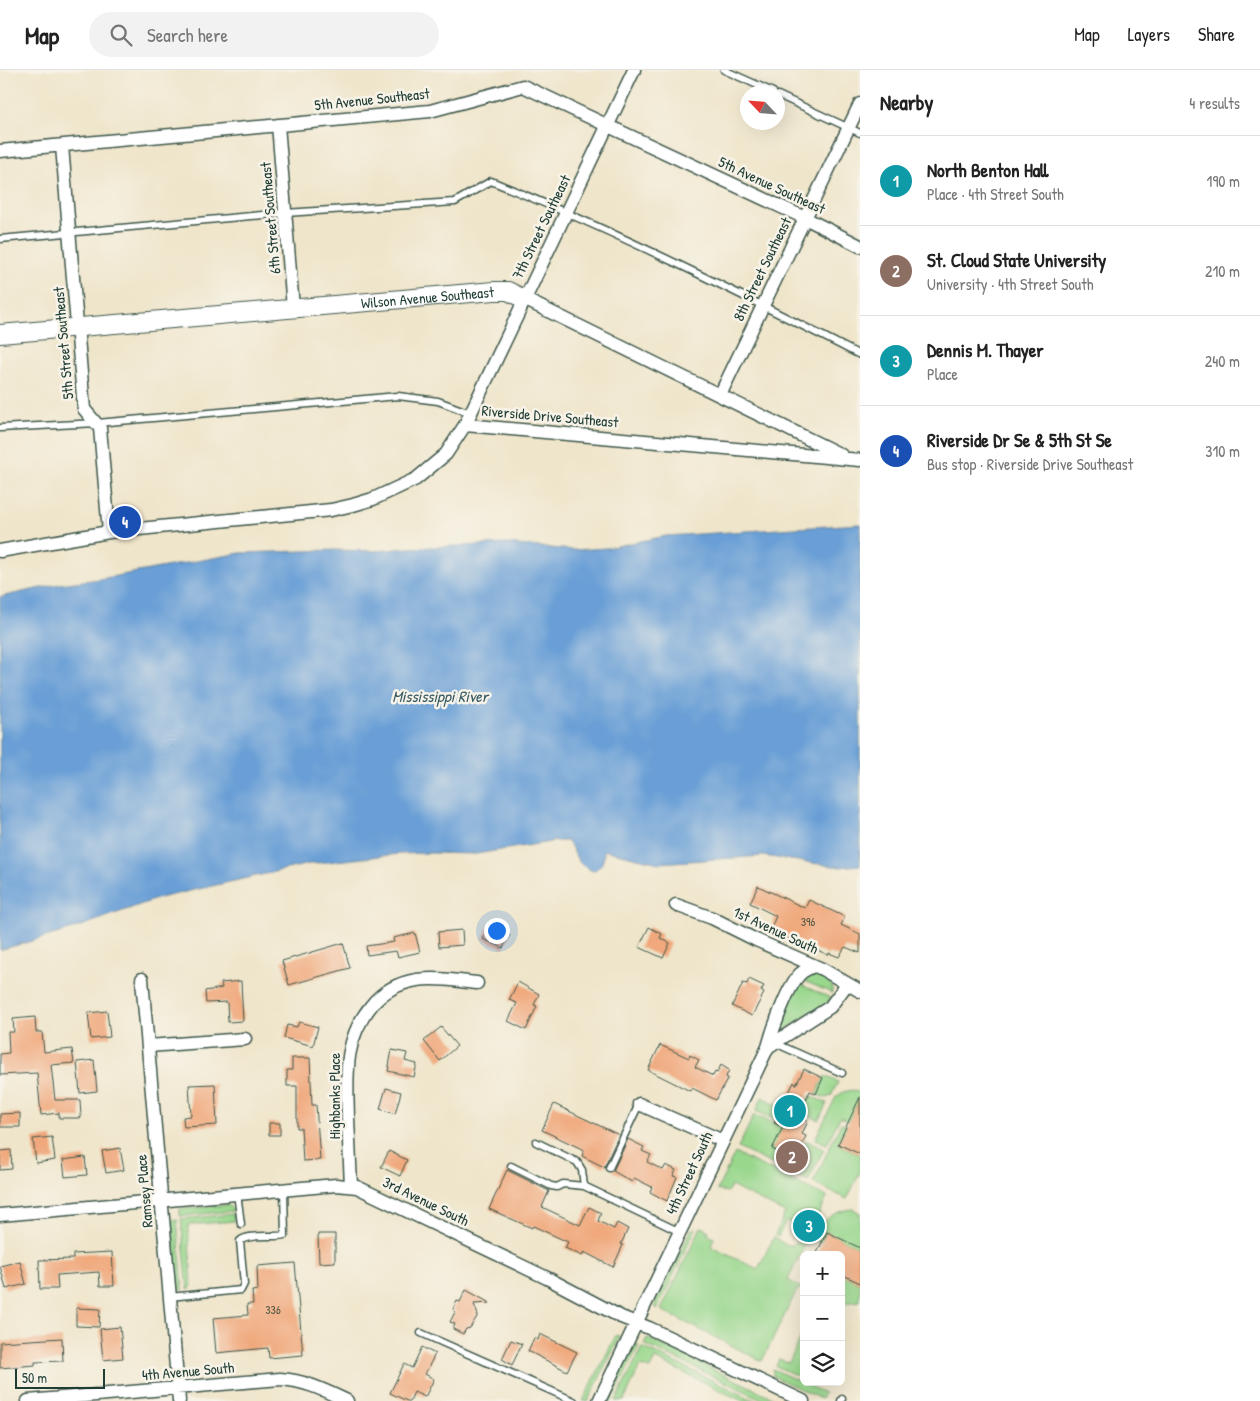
<!DOCTYPE html>
<meta charset="utf-8">
<style>
body{margin:0;font-family:"Patrick Hand",sans-serif;background:#f2f2f2;color:#222}
.controls{position:absolute;right:15px;bottom:15px;display:grid;overflow:hidden;border-radius:8px;box-shadow:0 5px 20px #0002}
.controls button{width:45px;height:45px;display:grid;place-items:center;padding:0;border:0;border-bottom:1px solid #e0e0e0;background:#fff;color:#222;font:25px sans-serif}
.compass{position:absolute;left:740px;top:15px;width:45px;height:45px;border-radius:50%;background:#fff;box-shadow:0 5px 20px #0002;rotate:296deg}
.scale{position:absolute;left:15px;bottom:12px;width:90px;box-sizing:border-box;padding-left:5px;border:2px solid #1f3d34;border-top:0;font-size:14px;line-height:18px;white-space:nowrap;color:#1f3d34;-webkit-text-stroke:4px #f7f3e8;paint-order:stroke}
.you{position:absolute;left:496px;top:860px;width:18px;height:18px;margin:-12px;border:4px solid #fff;border-radius:50%;background:#1a73e8;box-shadow:0 0 0 8px #1a73e833}
.badge{display:grid;place-items:center;width:32px;height:32px;border-radius:50%;background:#b5179e;color:#fff;font-size:16px;font-weight:700}
.pin{position:absolute;translate:-50% -50%;border:2px solid #fff;box-shadow:0 1px 5px #0006}
.list{margin:0;padding:0;list-style:none}
h2{display:flex;justify-content:space-between;align-items:center;height:65px;margin:0;padding:0 20px;font-size:21px}
h2 small{font-size:16px;font-weight:400;color:#767676}
.list li{display:grid;grid-template-columns:32px 1fr auto;gap:15px;align-items:center;box-sizing:border-box;height:90px;padding:0 20px;border-top:1px solid #e0e0e0}
.list b{display:block;font-size:19px;white-space:nowrap}
.list p{margin:0;font-size:16px;white-space:nowrap;color:#767676}
.list em{font-size:16px;font-style:normal;color:#767676}
.icon{flex:none;width:28px;height:28px;fill:none;stroke:currentColor;stroke-width:2;stroke-linecap:round;stroke-linejoin:round}
.map{position:relative;flex:none;width:860px;height:1331px;overflow:hidden}
header{display:flex;align-items:center;gap:30px;box-sizing:border-box;height:70px;padding:0 25px;background:#fff;border-bottom:1px solid #e0e0e0}
header strong{font-size:24px}
nav{display:flex;gap:28px;margin-inline-start:auto;font-size:18px}
.search{width:350px;height:45px;background:#f2f2f2;display:flex;align-items:center;gap:12px;box-sizing:border-box;padding:0 18px;border-radius:28px;color:#767676;font-size:19px}
main{display:flex}
aside{flex:1;background:#fff}
.map>svg:first-child{display:block}
</style>
<header>
<strong>Map</strong>
<div class="search"><svg class="icon" aria-label="search" viewBox="0 0 24 24"><circle cx="10" cy="10" r="6"/><path d="M15 15l6 6"/></svg>Search here</div>
<nav><a>Map</a><a>Layers</a><a>Share</a></nav>
</header>
<main>
<div class="map">
<svg width="860" height="1331" viewBox="0 0 860 1331">
<rect width="100%" height="100%" fill="#f7f3e8"/>
<filter id="ink" filterUnits="userSpaceOnUse"><feTurbulence type="fractalNoise" baseFrequency=".02" numOctaves="2"/><feDisplacementMap in="SourceGraphic" scale="10" xChannelSelector="R" yChannelSelector="G"/><feConvolveMatrix kernelMatrix="1 2 1 2 8 2 1 2 1" color-interpolation-filters="sRGB"/></filter>
<filter id="wash" filterUnits="userSpaceOnUse"><feTurbulence type="fractalNoise" baseFrequency=".0096" numOctaves="4" result="noise"/><feDisplacementMap in="SourceGraphic" scale="20" xChannelSelector="R" yChannelSelector="G"/><feGaussianBlur stdDeviation="1.12" result="paint"/><feColorMatrix in="noise" values="0 0 0 0 0 0 0 0 0 0 0 0 0 0 0 0 0 1.4 0 .05"/><feComposite in="paint" operator="in"/></filter>
<g filter="url(#wash)">
<rect width="100%" height="100%" fill="#efe5ca"/>
<path fill="#99d78d" stroke="#5c8a60" d="M 815,902 C 824,906 834,911 832,923 L 802,910 L 802,907 Z
M 799,914 L 831,928 L 827,933 L 778,964 L 775,961 Z
M 825,1006 L 838,1012 L 831,1026 L 826,1028 L 816,1024 Z
M 853,1020 L 860,1023 L 860,1037 L 856,1035 L 849,1051 L 840,1047 L 827,1074 L 815,1069 L 836,1027 L 843,1022 Z
M 810,1026 L 827,1033 L 819,1050 L 802,1042 Z
M 762,1027 L 782,1037 L 776,1050 L 756,1041 Z
M 754,1045 L 783,1057 L 773,1080 L 795,1090 L 805,1070 L 824,1079 L 808,1111 L 738,1078 Z
M 841,1053 L 847,1055 L 838,1074 L 860,1084 L 860,1102 L 847,1129 L 813,1113 Z
M 735,1083 L 827,1127 L 813,1156 L 803,1159 L 786,1151 L 778,1167 L 775,1165 L 785,1143 L 731,1116 L 727,1122 L 717,1120 Z
M 228,1135 L 234,1141 L 180,1146 L 180,1139 Z
M 853,1139 L 860,1143 L 860,1178 L 826,1162 L 820,1173 L 811,1169 C 820,1152 833,1141 853,1139 Z
M 233,1144 L 234,1151 L 188,1155 L 192,1215 L 190,1219 L 188,1219 L 181,1149 Z
M 177,1149 L 183,1219 L 184,1220 L 181,1220 L 178,1217 L 172,1150 Z
M 701,1157 L 709,1161 L 707,1164 L 714,1168 L 711,1175 L 713,1178 L 758,1199 L 774,1167 C 786,1175 788,1179 801,1170 L 806,1173 L 788,1210 L 802,1218 L 797,1220 L 762,1291 L 661,1240 Z
M 696,1158 L 657,1239 L 654,1235 L 691,1160 Z
M 841,1204 L 860,1213 L 860,1231 L 841,1233 Z
M 804,1260 L 804,1309 L 776,1296 L 779,1289 L 789,1293 Z
M 616,1265 L 620,1267 L 588,1331 L 583,1331 Z
M 647,1268 L 780,1331 L 766,1331 L 644,1274 Z
M 634,1274 L 639,1275 L 612,1331 L 607,1331 Z
M 642,1277 L 756,1331 L 743,1331 L 655,1289 L 650,1299 L 640,1296 L 624,1331 L 616,1331 Z
M 773,1299 L 824,1323 L 821,1329 L 773,1306 Z"/>
<path fill="#699fd6" stroke="#446e85" d="M 860,454 L 860,795 L 840,797 L 763,786 L 659,793 L 604,780 C 604,791 603,795 593,801 C 572,792 579,785 567,771 L 556,771 L 476,784 L 431,783 L 399,784 L 309,794 L 159,828 L 70,860 L 0,880 L 0,527 L 59,514 L 100,509 L 240,483 L 333,480 L 375,481 L 409,478 L 507,474 L 573,480 L 607,478 L 666,466 Z"/>
<g id="blocks">
<path fill="#f0a87b" d="M 758,816 L 805,838 L 809,830 L 845,847 L 841,855 L 860,864 L 860,883 L 845,877 L 839,887 L 829,883 L 828,885 L 792,868 L 791,870 L 770,860 L 776,846 L 750,833 Z
M 489,855 L 510,865 L 503,878 L 483,869 Z
M 649,857 L 662,864 L 660,868 L 670,873 L 663,888 L 639,877 Z
M 462,860 L 463,875 L 439,877 L 438,862 Z
M 415,863 L 420,882 L 398,887 L 396,881 L 367,885 L 366,876 L 394,872 L 393,868 Z
M 343,873 L 350,898 L 289,915 L 282,891 Z
M 749,909 L 764,916 L 761,921 L 764,923 L 752,946 L 732,936 L 743,913 L 747,914 Z
M 241,911 L 243,951 L 228,952 L 227,932 L 206,933 L 205,921 L 222,918 L 221,913 Z
M 518,912 L 539,924 L 534,935 L 537,936 L 526,960 L 508,951 L 517,933 L 509,930 Z
M 107,941 L 110,967 L 91,969 L 88,943 Z
M 35,947 L 36,962 L 42,962 L 44,982 L 72,979 L 74,993 L 51,995 L 55,1030 L 80,1030 L 81,1048 L 59,1048 L 59,1043 L 41,1045 L 37,1003 L 0,1005 L 0,984 L 9,983 L 8,962 L 14,962 L 13,949 Z
M 299,952 L 318,957 L 313,976 L 284,968 L 287,955 L 297,957 Z
M 441,957 L 457,976 L 440,991 L 424,971 Z
M 660,975 L 689,988 L 690,985 L 699,990 L 695,997 L 713,1006 L 715,1002 L 717,1003 L 721,995 L 729,1000 L 726,1007 L 728,1008 L 716,1030 L 692,1018 L 690,1021 L 648,1000 Z
M 392,980 L 407,983 L 405,991 L 417,994 L 414,1007 L 388,1001 Z
M 292,988 L 310,988 L 312,1035 L 316,1035 L 320,1090 L 303,1091 L 301,1058 L 297,1058 L 297,1016 L 287,1016 L 287,1000 L 292,1000 Z
M 94,990 L 97,1021 L 80,1023 L 77,992 Z
M 804,999 L 823,1008 L 816,1024 L 810,1021 L 798,1046 L 808,1051 L 802,1064 L 806,1066 L 795,1090 L 772,1079 L 783,1057 L 774,1053 L 794,1012 L 796,1015 Z
M 215,1014 L 217,1055 L 184,1057 L 183,1047 L 191,1046 L 189,1015 Z
M 386,1018 L 401,1022 L 395,1044 L 380,1039 Z
M 860,1027 L 860,1084 L 838,1074 Z
M 554,1034 L 619,1065 L 604,1097 L 582,1086 L 584,1080 L 542,1060 Z
M 20,1043 L 20,1057 L 0,1057 L 0,1044 Z
M 269,1053 L 280,1053 L 280,1065 L 269,1065 Z
M 52,1067 L 55,1090 L 36,1093 L 33,1069 Z
M 628,1069 L 644,1077 L 642,1081 L 651,1085 L 647,1092 L 663,1100 L 666,1095 L 676,1100 L 673,1106 L 677,1107 L 667,1131 L 650,1122 L 652,1117 L 634,1108 L 632,1112 L 613,1101 Z
M 120,1078 L 124,1100 L 106,1103 L 102,1081 Z
M 11,1080 L 12,1099 L 0,1100 L 0,1081 Z
M 389,1081 L 407,1090 L 400,1106 L 381,1097 Z
M 85,1087 L 87,1105 L 65,1107 L 63,1090 Z
M 507,1100 L 549,1121 L 542,1137 L 580,1155 L 589,1137 L 601,1143 L 598,1151 L 614,1159 L 617,1153 L 628,1159 L 621,1174 L 623,1175 L 613,1197 L 584,1182 L 582,1186 L 565,1178 L 568,1172 L 533,1156 L 532,1158 L 489,1139 Z
M 827,1162 L 860,1178 L 860,1213 L 841,1204 L 841,1185 L 816,1185 Z
M 318,1164 L 335,1164 L 335,1192 L 319,1193 Z
M 112,1182 L 114,1216 L 100,1216 L 99,1202 L 57,1205 L 58,1219 L 40,1219 L 39,1190 L 73,1189 L 73,1184 Z
M 20,1191 L 26,1214 L 6,1219 L 0,1196 Z
M 295,1193 L 303,1285 L 269,1288 L 268,1278 L 216,1283 L 213,1248 L 248,1245 L 247,1234 L 253,1234 L 252,1221 L 258,1220 L 257,1196 Z
M 466,1220 L 490,1233 L 474,1234 L 478,1245 L 470,1258 L 466,1259 L 463,1264 L 453,1259 L 455,1254 L 450,1252 L 455,1242 L 453,1239 L 457,1231 L 460,1232 Z
M 76,1238 L 100,1239 L 99,1257 L 76,1256 Z
M 120,1257 L 123,1288 L 103,1290 L 100,1259 Z
M 540,1264 L 577,1282 L 567,1301 L 528,1281 L 534,1268 L 538,1270 Z
M 62,1268 L 63,1291 L 35,1292 L 35,1295 L 0,1298 L 0,1272 Z
M 511,1270 L 522,1274 L 512,1295 L 502,1289 Z
M 422,1277 L 435,1284 L 425,1304 L 434,1309 L 425,1327 L 414,1322 L 410,1331 L 407,1331 L 390,1323 L 404,1294 L 412,1298 Z"/>
</g>
</g>
<g filter="url(#ink)">
<use href="#blocks" fill-opacity="0" stroke="#3e564a" stroke-width="1"/>
<g fill="none" stroke-linecap="round" stroke-linejoin="round">
<defs>
<path id="lane" d="M 724,0 L 773,22
M 778,25 L 860,63
M 0,169 L 285,143 L 455,132 L 491,111 C 617,162 739,223 860,285
M 0,358 L 97,353 L 398,326 L 438,331 L 470,343
M 775,973 L 842,1003
M 536,1072 L 577,1092 L 582,1100 L 584,1116
M 511,1096 L 551,1116 L 557,1117 L 563,1114 L 584,1116 L 680,1162
M 609,1098 L 639,1034
M 237,1123 L 241,1154
M 169,1227 L 241,1220 L 244,1214 L 240,1171 C 248,1163 273,1168 285,1165 L 284,1119
M 421,1263 L 574,1331
M 841,1331 L 842,1329"/>
<path id="street" d="M 278,55 L 293,238
M 62,76 L 84,339 L 100,358 L 109,462
M 0,81 L 430,41 L 523,16 L 805,148 L 860,176
M 524,229 L 841,385
M 720,325 L 860,34
M 465,355 L 860,390
M 0,481 L 109,462 L 331,440 L 353,435 L 373,429 L 416,409 L 446,384 L 465,355 L 634,0
M 676,835 L 712,848 L 756,870 L 822,899 L 860,921
M 142,909 L 179,1331
M 148,976 L 245,969
M 768,977 L 830,937 L 847,914
M 639,1034 L 723,1071
M 351,1116 C 350,1093 349,1070 348,1048 C 347,1006 343,970 371,936 C 383,921 398,913 417,910 C 437,907 457,911 477,913
M 0,1145 L 336,1115 L 357,1117 L 547,1208 L 621,1247 L 649,1258 L 803,1331
M 28,1331 L 280,1309 C 304,1310 326,1321 347,1331
M 599,1331 L 768,977 C 773,959 787,917 800,904 C 804,900 809,898 814,896"/>
<g id="secondary">
<path id="s1" d="M 0,264 L 494,221 L 508,221 L 524,229"/>
</g>
</defs>
<use href="#lane" stroke="#3e564a" stroke-width="9"/>
<use href="#street" stroke="#3e564a" stroke-width="15"/>
<use href="#secondary" stroke="#3e564a" stroke-width="20"/>
<use href="#lane" stroke="#fff" stroke-width="6"/>
<use href="#street" stroke="#fff" stroke-width="12"/>
<use href="#secondary" stroke="#fff" stroke-width="18"/>
</g>
</g>
<g text-anchor="middle" dominant-baseline="central" stroke-width="5" stroke-linejoin="round" paint-order="stroke">
<g font-size="12" fill="#535846">
<text x="808" y="851">396</text>
<text x="273" y="1239">336</text>
</g>
<g font-size="15" fill="#1f3d34" stroke="#f7f3e8">
<text transform="translate(372 29) rotate(-6)">5th Avenue Southeast</text>
<text transform="translate(772 115) rotate(25)">5th Avenue Southeast</text>
<text transform="translate(270 148) rotate(-95)">6th Street Southeast</text>
<text transform="translate(541 157) rotate(-64)">7th Street Southeast</text>
<text transform="translate(762 199) rotate(-64)">8th Street Southeast</text>
<text stroke="none"><textPath href="#s1" startOffset="429">Wilson Avenue Southeast</textPath></text>
<text transform="translate(63 273) rotate(-95)">5th Street Southeast</text>
<text transform="translate(550 346) rotate(5)">Riverside Drive Southeast</text>
<text transform="translate(776 860) rotate(25)">1st Avenue South</text>
<text transform="translate(334 1026) rotate(-90)">Highbanks Place</text>
<text transform="translate(689 1103) rotate(-65)">4th Street South</text>
<text transform="translate(144 1121) rotate(-95)">Ramsey Place</text>
<text transform="translate(426 1131) rotate(26)">3rd Avenue South</text>
<text transform="translate(188 1301) rotate(-5)">4th Avenue South</text>
</g>
<g font-size="16" font-style="italic" fill="#355a65" stroke="#f7f3e8">
<text x="440" y="626">Mississippi River</text>
</g>
</g>
</svg>
<div class="controls">
<button>+</button>
<button>−</button>
<button><svg class="icon" aria-label="layers" viewBox="0 0 24 24"><path d="M12 4l9 5-9 5-9-5zM3 14l9 5 9-5"/></svg></button>
</div>
<svg class="compass" viewBox="-18 -18 36 36"><path d="M0-13l5 13h-10z" fill="#e53935"/><path d="M0 13l5-13h-10z" fill="#767676"/></svg>
<div class="scale">50 m</div>
<div class="you"></div>
<div class="pin badge" style="left:790px;top:1041px;background:#0f9aa8">1</div>
<div class="pin badge" style="left:792px;top:1087px;background:#8d6e63">2</div>
<div class="pin badge" style="left:809px;top:1156px;background:#0f9aa8">3</div>
<div class="pin badge" style="left:125px;top:452px;background:#1a4fb4">4</div>
</div>
<aside>
<h2>Nearby<small>4 results</small></h2>
<ul class="list">
<li><span class="badge" style="background:#0f9aa8">1</span><div><b>North Benton Hall</b><p>Place · 4th Street South</p></div><em>190 m</em></li>
<li><span class="badge" style="background:#8d6e63">2</span><div><b>St. Cloud State University</b><p>University · 4th Street South</p></div><em>210 m</em></li>
<li><span class="badge" style="background:#0f9aa8">3</span><div><b>Dennis M. Thayer</b><p>Place</p></div><em>240 m</em></li>
<li><span class="badge" style="background:#1a4fb4">4</span><div><b>Riverside Dr Se &amp; 5th St Se</b><p>Bus stop · Riverside Drive Southeast</p></div><em>310 m</em></li>
</ul>
</aside>
</main>
